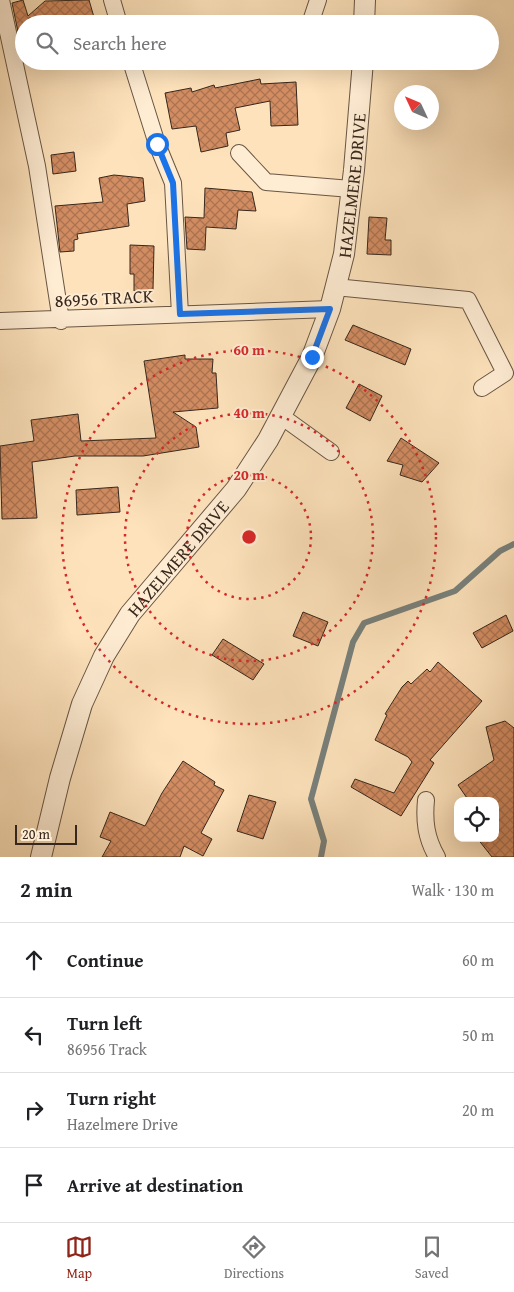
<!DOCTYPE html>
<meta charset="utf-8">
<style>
body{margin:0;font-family:"Gentium Book Plus",serif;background:#f2f2f2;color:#202124}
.controls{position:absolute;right:15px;bottom:15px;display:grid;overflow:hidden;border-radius:10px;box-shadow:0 5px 20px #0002}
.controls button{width:45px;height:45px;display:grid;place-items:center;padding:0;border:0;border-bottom:1px solid #e0e0e0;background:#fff;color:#202124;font:25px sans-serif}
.compass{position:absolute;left:394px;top:85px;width:45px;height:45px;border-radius:50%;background:#fff;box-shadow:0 5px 20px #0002;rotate:314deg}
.scale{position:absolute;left:15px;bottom:12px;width:62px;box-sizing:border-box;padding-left:5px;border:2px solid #37271c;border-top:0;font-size:14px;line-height:18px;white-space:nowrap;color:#37271c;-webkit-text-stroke:4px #feecd3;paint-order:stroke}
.stop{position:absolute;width:15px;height:15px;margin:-11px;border:4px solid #1a73e8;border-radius:50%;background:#fff}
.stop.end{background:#1a73e8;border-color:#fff;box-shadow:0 1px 5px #0008}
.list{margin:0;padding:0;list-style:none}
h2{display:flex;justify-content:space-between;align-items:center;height:65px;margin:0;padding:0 20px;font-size:21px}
h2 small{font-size:16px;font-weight:400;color:#757577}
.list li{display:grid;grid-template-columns:32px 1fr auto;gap:15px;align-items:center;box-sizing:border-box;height:75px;padding:0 20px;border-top:1px solid #e0e0e0}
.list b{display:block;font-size:19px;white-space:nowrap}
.list p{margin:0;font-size:16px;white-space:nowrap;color:#757577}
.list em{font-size:16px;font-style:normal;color:#757577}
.icon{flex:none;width:28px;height:28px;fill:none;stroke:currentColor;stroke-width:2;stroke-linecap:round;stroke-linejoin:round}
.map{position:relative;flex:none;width:514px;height:857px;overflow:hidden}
.search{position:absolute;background:#fff;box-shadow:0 5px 20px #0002;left:15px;right:15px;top:15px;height:55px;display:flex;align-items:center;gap:12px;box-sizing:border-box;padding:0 18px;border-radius:28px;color:#757577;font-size:19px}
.sheet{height:365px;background:#fff}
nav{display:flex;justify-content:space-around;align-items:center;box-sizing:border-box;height:70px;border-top:1px solid #e0e0e0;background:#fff;font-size:14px;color:#757577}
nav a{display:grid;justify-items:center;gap:2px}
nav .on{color:#8f2418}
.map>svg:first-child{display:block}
</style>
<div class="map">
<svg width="514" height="857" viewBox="0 0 514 857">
<defs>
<pattern id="building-cross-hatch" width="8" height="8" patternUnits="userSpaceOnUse" patternTransform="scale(1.25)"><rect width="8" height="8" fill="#d38d63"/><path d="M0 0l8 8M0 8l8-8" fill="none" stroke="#ac7351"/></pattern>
</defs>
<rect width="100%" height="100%" fill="#fde2bb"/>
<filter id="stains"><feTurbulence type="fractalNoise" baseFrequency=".004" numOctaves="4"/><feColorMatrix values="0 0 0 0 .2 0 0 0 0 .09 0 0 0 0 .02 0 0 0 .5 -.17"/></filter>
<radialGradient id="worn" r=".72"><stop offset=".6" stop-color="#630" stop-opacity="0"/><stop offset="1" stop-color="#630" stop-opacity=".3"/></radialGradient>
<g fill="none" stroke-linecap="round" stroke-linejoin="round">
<path stroke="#78807b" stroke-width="6" d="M 321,857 L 324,841 L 311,799 L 353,642 L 364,623 L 455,591 L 500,551 L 514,544"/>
</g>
<path fill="url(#building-cross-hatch)" stroke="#37271c" d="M 23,0 L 28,16 L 45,1 L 89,0 L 96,24 L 66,24 L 65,20 L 29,18 L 30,23 L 24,24 L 22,51 L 12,3 Z
M 260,79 L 261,84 L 296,82 L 298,125 L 271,126 L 270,101 L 235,108 L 240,130 L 226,133 L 228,146 L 201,152 L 196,126 L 172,129 L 165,93 L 191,88 L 192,92 L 214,85 L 215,88 Z
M 74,152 L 76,171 L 53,174 L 51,155 Z
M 114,175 L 143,178 L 145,201 L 127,204 L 129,226 L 77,234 L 78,239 L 74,240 L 74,251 L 60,252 L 55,206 L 103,202 L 99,178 Z
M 205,188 L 252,192 L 256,211 L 238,210 L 236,229 L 206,227 L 205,250 L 187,249 L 185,217 L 204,218 Z
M 369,217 L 387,218 L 385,240 L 391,240 L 391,255 L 367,254 Z
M 130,245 L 154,246 L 153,290 L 134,291 L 134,274 L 130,274 Z
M 353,325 L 411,349 L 405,365 L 345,340 Z
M 185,355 L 185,359 L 213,359 L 212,373 L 216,373 L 218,408 L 173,412 L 196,427 L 199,447 L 143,456 L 75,456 L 32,462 L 37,518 L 2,519 L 0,446 L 34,441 L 31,420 L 78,414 L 81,441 L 156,438 L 144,361 Z
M 359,384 L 382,396 L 370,421 L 346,408 Z
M 401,438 L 439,463 L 422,482 L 400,475 L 403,465 L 387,461 Z
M 118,487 L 120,512 L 77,515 L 76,490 Z
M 303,612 L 328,622 L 318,646 L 293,636 Z
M 506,615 L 513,631 L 482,648 L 473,633 Z
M 223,639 L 264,664 L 253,680 L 212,655 Z
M 438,662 L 482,701 L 430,760 L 434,763 L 401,816 L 351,787 L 355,779 L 394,793 L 412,762 L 408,757 L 375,740 L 387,715 L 385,714 L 402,687 L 408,681 L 411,684 L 427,669 L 430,672 Z
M 505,721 L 514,728 L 514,857 L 492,857 L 477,838 L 495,838 L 495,801 L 469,801 L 458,785 L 494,760 L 486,727 Z
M 183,761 L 215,782 L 214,785 L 224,790 L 201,833 L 212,839 L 203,856 L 184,846 L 180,857 L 102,857 L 111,841 L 100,837 L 110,812 L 145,826 L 162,793 Z
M 249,795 L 276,802 L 263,839 L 237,831 Z"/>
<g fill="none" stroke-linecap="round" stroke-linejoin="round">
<defs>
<path id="minor" d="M 1,0 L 37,166 L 61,321
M 112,0 L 119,24
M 310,24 L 318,0
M 131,61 L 157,144 L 173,183 L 180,314
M 239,153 L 266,182 L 351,189
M 335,287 L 468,300 L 505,373 L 482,388
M 0,321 L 330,309
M 281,416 L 331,452
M 426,800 C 424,821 426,838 437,857"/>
<g id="tertiary">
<path d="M 364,24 L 365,0"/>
<path id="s1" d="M 41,857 L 60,778 L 82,704 L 104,656 L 130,614 L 236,489 L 268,440 L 312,357 L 330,309 L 344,254 L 354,170 L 363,61"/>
</g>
</defs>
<use href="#minor" stroke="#685644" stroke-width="18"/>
<use href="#tertiary" stroke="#685644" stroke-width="22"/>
<use href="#minor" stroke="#feecd3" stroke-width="16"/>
<use href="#tertiary" stroke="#feecd3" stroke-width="20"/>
</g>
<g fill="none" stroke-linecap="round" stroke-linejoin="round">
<path stroke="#1a73e8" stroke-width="6" d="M 157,144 L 173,183 L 180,314 L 330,309 L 312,357"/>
</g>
<g fill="none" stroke="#d62828" stroke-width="2.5" stroke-dasharray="2.5 5">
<circle cx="249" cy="537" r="62"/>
<circle cx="249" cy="537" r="124"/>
<circle cx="249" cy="537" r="187"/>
</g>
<g text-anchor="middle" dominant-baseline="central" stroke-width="4" stroke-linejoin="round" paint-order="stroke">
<g font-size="18" fill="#37271c" stroke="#feecd3">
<text stroke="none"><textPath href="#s1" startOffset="754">HAZELMERE DRIVE</textPath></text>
<text transform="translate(104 298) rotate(-3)">86956 TRACK</text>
<text stroke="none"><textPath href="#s1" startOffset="334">HAZELMERE DRIVE</textPath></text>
</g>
</g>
<circle cx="249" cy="537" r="8" fill="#d62828" stroke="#feecd3" stroke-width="2.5"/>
<g font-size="15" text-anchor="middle" font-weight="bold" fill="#d62828" stroke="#feecd3" stroke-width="4" stroke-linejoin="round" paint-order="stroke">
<text x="249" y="355">60 m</text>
<text x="249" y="418">40 m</text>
<text x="249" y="480">20 m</text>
</g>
<rect width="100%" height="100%" filter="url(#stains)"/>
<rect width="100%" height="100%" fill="url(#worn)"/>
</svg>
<div class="controls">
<button><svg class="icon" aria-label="locate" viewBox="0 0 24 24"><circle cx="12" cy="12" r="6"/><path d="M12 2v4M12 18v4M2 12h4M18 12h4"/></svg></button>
</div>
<svg class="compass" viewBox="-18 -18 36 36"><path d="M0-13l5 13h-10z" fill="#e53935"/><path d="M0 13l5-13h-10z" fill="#757577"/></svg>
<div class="scale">20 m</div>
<div class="stop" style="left:157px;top:144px"></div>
<div class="stop end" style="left:312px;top:357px"></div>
<div class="search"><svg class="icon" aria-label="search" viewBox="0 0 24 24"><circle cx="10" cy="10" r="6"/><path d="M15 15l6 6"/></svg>Search here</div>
</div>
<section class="sheet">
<h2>2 min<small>Walk · 130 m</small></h2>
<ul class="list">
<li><svg class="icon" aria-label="ahead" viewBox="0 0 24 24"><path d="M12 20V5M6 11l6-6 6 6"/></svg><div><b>Continue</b></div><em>60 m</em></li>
<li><svg class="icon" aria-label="left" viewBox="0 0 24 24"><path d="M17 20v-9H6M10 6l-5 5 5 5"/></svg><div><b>Turn left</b><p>86956 Track</p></div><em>50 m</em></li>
<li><svg class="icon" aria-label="right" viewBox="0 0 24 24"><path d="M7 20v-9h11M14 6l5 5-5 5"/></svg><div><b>Turn right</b><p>Hazelmere Drive</p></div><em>20 m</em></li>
<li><svg class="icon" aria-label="arrive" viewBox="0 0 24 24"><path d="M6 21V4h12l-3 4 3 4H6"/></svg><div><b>Arrive at destination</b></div></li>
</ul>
</section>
<nav>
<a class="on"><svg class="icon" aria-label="map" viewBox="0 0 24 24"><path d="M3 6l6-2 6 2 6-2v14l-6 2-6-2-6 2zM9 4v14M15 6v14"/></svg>Map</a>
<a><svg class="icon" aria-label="directions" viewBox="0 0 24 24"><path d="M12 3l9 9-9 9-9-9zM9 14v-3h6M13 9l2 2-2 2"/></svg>Directions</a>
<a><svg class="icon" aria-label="saved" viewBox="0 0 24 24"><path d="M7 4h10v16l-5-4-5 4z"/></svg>Saved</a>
</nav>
